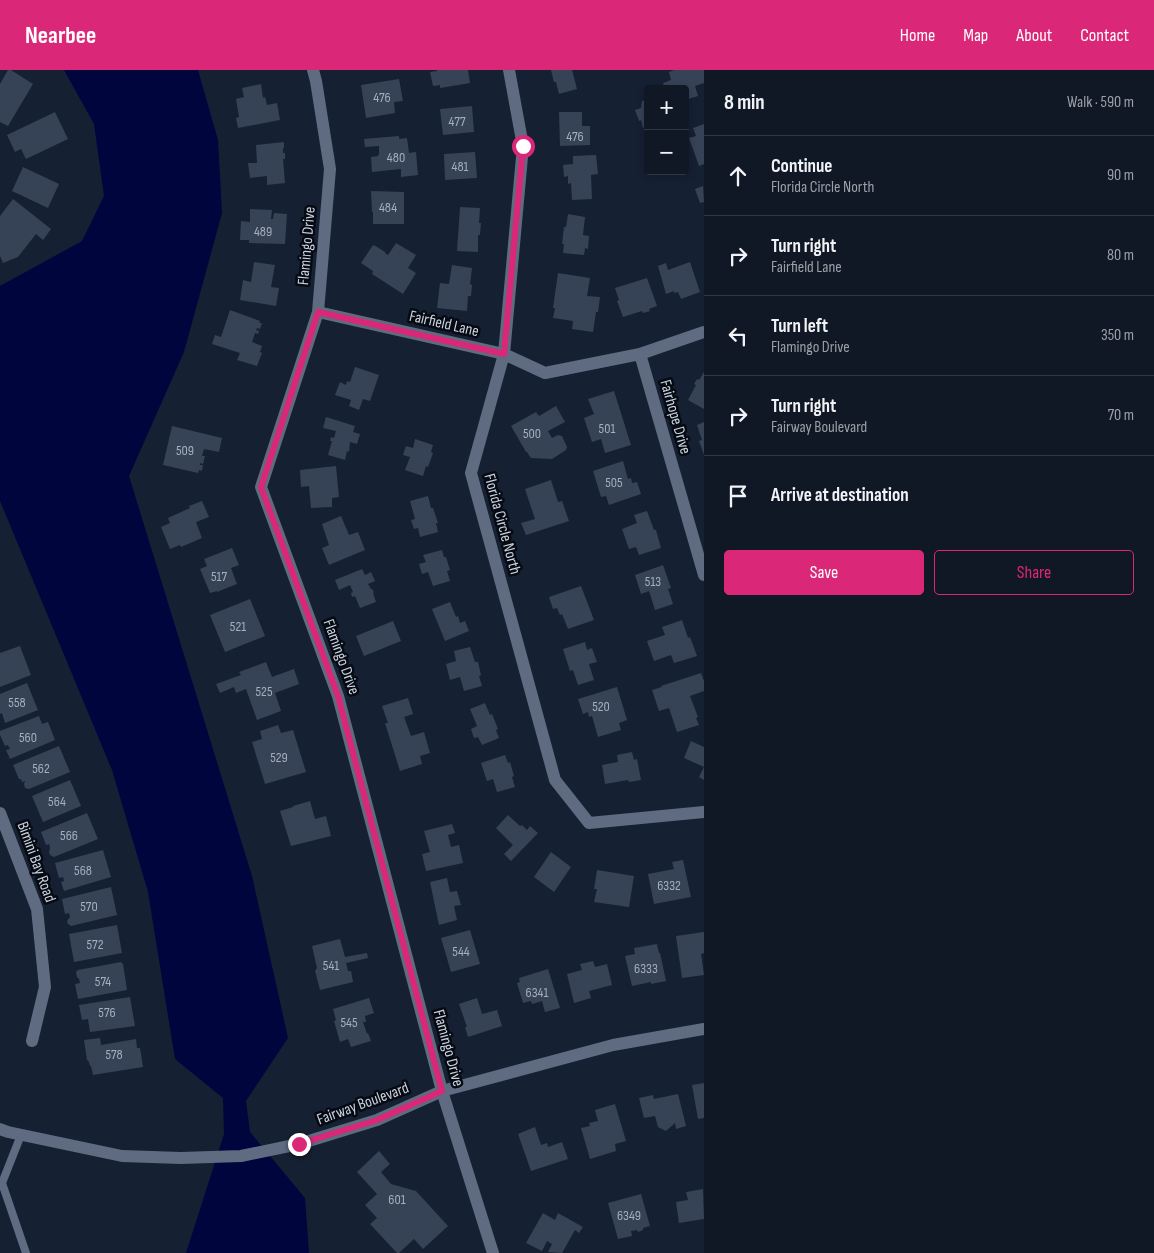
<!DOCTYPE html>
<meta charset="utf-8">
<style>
body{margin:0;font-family:"Sofia Sans Condensed",sans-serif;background:#1e2532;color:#f1f3f6}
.controls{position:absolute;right:15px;top:15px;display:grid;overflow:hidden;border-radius:5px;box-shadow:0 2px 8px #0003}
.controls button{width:45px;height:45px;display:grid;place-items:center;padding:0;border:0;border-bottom:1px solid #303743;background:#101826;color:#f1f3f6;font:25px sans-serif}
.stop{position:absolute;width:15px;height:15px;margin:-11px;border:4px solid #db2777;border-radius:50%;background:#fff}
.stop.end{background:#db2777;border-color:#fff;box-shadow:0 1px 5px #0008}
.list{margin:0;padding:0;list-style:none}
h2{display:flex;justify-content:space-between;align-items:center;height:65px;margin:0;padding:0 20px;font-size:21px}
h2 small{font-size:16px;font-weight:400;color:#9ca0a7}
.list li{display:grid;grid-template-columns:32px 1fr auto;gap:15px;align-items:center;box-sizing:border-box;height:80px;padding:0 20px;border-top:1px solid #303743}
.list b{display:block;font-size:19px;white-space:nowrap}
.list p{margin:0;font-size:16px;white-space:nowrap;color:#9ca0a7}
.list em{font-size:16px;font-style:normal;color:#9ca0a7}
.actions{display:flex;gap:10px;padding:15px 20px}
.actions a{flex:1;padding:11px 0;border:1px solid #db2777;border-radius:5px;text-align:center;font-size:18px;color:#db2777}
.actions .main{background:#db2777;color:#fff}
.icon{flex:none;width:28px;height:28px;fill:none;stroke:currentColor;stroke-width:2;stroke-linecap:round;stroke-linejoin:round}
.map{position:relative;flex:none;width:704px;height:1183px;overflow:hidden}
header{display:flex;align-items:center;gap:30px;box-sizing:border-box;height:70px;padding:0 25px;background:#db2777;color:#fff}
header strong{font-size:24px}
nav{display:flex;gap:28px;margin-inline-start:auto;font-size:18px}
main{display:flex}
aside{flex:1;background:#101826}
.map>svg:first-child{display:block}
</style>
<header>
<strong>Nearbee</strong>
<nav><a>Home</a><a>Map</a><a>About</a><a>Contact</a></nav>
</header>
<main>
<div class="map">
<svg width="704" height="1183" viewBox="0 0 704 1183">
<rect width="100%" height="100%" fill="#162033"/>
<path fill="#00053d" d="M 64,0 L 198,0 L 218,70 L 222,143 L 184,282 L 129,406 L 252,806 L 288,968 L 246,1031 L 250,1062 L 305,1128 L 309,1183 L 186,1183 L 224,1064 L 223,1028 L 175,989 L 148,822 L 112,700 L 0,431 L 0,216 L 82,171 L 104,126 L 94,54 Z"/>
<path fill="#364256" d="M 8,0 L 11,0 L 33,14 L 8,56 L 0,52 L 0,14 Z
M 437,0 L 468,0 L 470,13 L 440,18 L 440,15 L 433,16 L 430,2 L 437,1 Z
M 551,0 L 572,0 L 577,19 L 559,24 L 556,12 L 554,12 Z
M 674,0 L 704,0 L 704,13 L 695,16 L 698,26 L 685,30 L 685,19 L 665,19 L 663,13 L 671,10 L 669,2 Z
M 399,9 L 403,31 L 394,32 L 395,43 L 366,48 L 361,15 Z
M 261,14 L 263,28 L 265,27 L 267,35 L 277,33 L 280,50 L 238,58 L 236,48 L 239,47 L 236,29 L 244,27 L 242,18 Z
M 648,29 L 648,56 L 643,58 L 641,50 L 639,51 L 635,40 L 641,38 L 642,31 Z
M 472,36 L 474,62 L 443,65 L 440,39 Z
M 55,42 L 68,69 L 26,89 L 21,79 L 15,82 L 7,65 Z
M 559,42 L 582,42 L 582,56 L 590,56 L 590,75 L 560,76 Z
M 704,54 L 704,94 L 699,96 L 689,68 L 696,66 L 693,58 Z
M 399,66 L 399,69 L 407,68 L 409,83 L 416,82 L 418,105 L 401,107 L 401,99 L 372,102 L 371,87 L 378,86 L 378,85 L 379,85 L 379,76 L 365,77 L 364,69 Z
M 284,72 L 284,78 L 283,78 L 283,83 L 285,83 L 285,89 L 283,89 L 285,113 L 267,115 L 267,106 L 250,108 L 248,93 L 257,93 L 256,75 Z
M 475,82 L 477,108 L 445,110 L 444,84 Z
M 596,85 L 598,104 L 591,105 L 592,129 L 572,130 L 571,113 L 568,114 L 568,106 L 564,107 L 563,95 L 573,94 L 573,86 Z
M 23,97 L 59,114 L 48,138 L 12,121 Z
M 703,116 L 704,132 L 700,133 L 695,119 Z
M 371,121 L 404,122 L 404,154 L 373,154 L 373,142 L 372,142 Z
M 13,129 L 51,159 L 43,170 L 36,164 L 18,187 L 3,193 L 0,186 L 0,146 Z
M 460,137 L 480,138 L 479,153 L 481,153 L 480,165 L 478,165 L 478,182 L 457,181 Z
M 250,139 L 272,140 L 271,149 L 273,149 L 274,143 L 287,144 L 285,174 L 249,173 L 249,170 L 240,170 L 241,151 L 250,152 Z
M 568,144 L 585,147 L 583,165 L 589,166 L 588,179 L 585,178 L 584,185 L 563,183 L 564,174 L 562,174 L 564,157 L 566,157 Z
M 396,173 L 416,185 L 408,198 L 416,203 L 403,224 L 372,204 L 373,201 L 361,193 L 373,175 L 374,176 L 374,175 L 385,182 L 385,183 L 388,185 Z
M 254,192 L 275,195 L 271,217 L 279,218 L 276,236 L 240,230 L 243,210 L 251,212 Z
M 690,192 L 700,222 L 681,229 L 678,222 L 674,223 L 674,221 L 666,224 L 658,196 L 666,193 L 668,200 Z
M 452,195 L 472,198 L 470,214 L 472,215 L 471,226 L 468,226 L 467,241 L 437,238 L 440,213 L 449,214 Z
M 558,203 L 590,208 L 587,226 L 600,227 L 598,242 L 596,242 L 593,262 L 572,259 L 573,251 L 553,248 L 555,238 L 553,238 Z
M 647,208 L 657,236 L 649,239 L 650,241 L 643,243 L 642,241 L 623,247 L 617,231 L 619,230 L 615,218 Z
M 230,240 L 260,251 L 259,253 L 262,253 L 260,259 L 257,258 L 256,260 L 259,261 L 258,264 L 255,263 L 252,272 L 262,276 L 260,282 L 262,283 L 257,296 L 237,290 L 240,283 L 212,274 L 215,265 L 221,267 Z
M 355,297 L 379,305 L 370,331 L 363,329 L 359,340 L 349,336 L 351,330 L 335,325 L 340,312 L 346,315 L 347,311 L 350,312 Z
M 704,302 L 704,339 L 688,330 L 696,315 L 694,314 L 697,309 L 699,310 Z
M 614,321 L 631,375 L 605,383 L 601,369 L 592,372 L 584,348 L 594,344 L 588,329 Z
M 556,336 L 565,352 L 548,361 L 552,368 L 558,365 L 562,366 L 567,377 L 566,380 L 552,389 L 531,388 L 527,382 L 526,382 L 511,356 L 536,342 L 539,346 Z
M 326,347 L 355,356 L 353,362 L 360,364 L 357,374 L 350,372 L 349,382 L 347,381 L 345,390 L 328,385 L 332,371 L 330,371 L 331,367 L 334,368 L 336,361 L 323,358 Z
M 704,352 L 704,385 L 699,371 L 702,370 L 697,355 Z
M 172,356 L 222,368 L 219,382 L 204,379 L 202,386 L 205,386 L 203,394 L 200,393 L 200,395 L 203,395 L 202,401 L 199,400 L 198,403 L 163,395 Z
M 415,369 L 433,375 L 431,382 L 433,383 L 428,397 L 426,396 L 423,406 L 405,400 L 410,387 L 403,385 L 406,376 L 413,378 Z
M 623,391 L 628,409 L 631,408 L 632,413 L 637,412 L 641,424 L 609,435 L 606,426 L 601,427 L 593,401 Z
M 336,396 L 339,427 L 332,428 L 332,437 L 311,438 L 309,416 L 301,417 L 300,400 Z
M 551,410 L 558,432 L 562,431 L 569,451 L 526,465 L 521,453 L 535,449 L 525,419 Z
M 428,426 L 431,438 L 433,438 L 438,453 L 436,453 L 438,462 L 420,467 L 418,458 L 414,459 L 411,450 L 415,449 L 410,431 Z
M 202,431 L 209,447 L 196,452 L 202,468 L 181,477 L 180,475 L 170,479 L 161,457 L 170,453 L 168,448 L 190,438 L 189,436 Z
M 647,441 L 654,460 L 656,460 L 661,478 L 639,485 L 636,477 L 629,479 L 622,459 L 637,453 L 634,445 Z
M 341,446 L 349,465 L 358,462 L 365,480 L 329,495 L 322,478 L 329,475 L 322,454 Z
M 232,478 L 239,495 L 231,498 L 237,514 L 217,522 L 217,521 L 210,523 L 200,499 L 207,496 L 204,489 Z
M 442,480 L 444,487 L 446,487 L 450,500 L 447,501 L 450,511 L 433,516 L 428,502 L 422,504 L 419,494 L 426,492 L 423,485 Z
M 663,495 L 671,518 L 668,519 L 673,534 L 655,540 L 649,521 L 641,524 L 635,505 Z
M 362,499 L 365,505 L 371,502 L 375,511 L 368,514 L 371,519 L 372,519 L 374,522 L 373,523 L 376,532 L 360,538 L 355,526 L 352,527 L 351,523 L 353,522 L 350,515 L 339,520 L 335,510 Z
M 581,516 L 594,550 L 568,559 L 562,544 L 560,545 L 557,538 L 553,539 L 549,527 Z
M 250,529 L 265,566 L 225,582 L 210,545 Z
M 450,532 L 456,547 L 458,546 L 460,553 L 465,551 L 469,561 L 445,571 L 432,539 Z
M 682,550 L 688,568 L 690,567 L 697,586 L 674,593 L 671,585 L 654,591 L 647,571 L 665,565 L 662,557 Z
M 393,551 L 401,571 L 364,586 L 356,566 Z
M 585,572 L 587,580 L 592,578 L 597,592 L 589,594 L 594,610 L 578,615 L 573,600 L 570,601 L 563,579 Z
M 20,576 L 31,605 L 0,617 L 0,583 Z
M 470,577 L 475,592 L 478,592 L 481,605 L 479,606 L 482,616 L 464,621 L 460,607 L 450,610 L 446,594 L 456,591 L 454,581 Z
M 266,592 L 272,607 L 294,599 L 299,614 L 275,623 L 281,641 L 257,650 L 246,619 L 236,623 L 234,617 L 220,623 L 216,614 L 241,605 L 239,602 Z
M 701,603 L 704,611 L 704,621 L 690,626 L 698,647 L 696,648 L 699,655 L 677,662 L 669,638 L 659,641 L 652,620 L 662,617 L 661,616 Z
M 27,613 L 38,640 L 5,653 L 2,643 L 0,644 L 0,624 Z
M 617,617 L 627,650 L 619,653 L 621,660 L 598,667 L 592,646 L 589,647 L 588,642 L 583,644 L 578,629 Z
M 408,628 L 413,644 L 404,647 L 411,666 L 424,662 L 430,683 L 420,686 L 422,694 L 400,701 L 385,653 L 388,653 L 382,636 Z
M 485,633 L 490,645 L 492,644 L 498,659 L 496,660 L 499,668 L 482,675 L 478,667 L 474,668 L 471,659 L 477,656 L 470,639 Z
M 39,646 L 42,654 L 48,652 L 55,670 L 10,689 L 6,680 L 10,679 L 8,675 L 5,676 L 0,665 L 0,661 Z
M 278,655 L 281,663 L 293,660 L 306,702 L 265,714 L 252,672 L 262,669 L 260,661 Z
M 691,671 L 704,677 L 704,710 L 699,707 L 704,697 L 684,688 Z
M 59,676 L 70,702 L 29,719 L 25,718 L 24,714 L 25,711 L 22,712 L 21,709 L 19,709 L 13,695 Z
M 632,682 L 634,690 L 637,689 L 641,710 L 629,712 L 628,710 L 605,714 L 602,695 L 618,692 L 617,685 Z
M 505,685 L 508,693 L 510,692 L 514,706 L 512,707 L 515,717 L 497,722 L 493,709 L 487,711 L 481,693 Z
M 70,710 L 81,736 L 43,752 L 32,726 Z
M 310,731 L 315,749 L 326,746 L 331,766 L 291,776 L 280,741 L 293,737 L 293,736 Z
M 87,743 L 98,769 L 54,787 L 50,785 L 49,782 L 50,778 L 49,774 L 46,775 L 41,762 Z
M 508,745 L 520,756 L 522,755 L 527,760 L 530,756 L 538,763 L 511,791 L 504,784 L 513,775 L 496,758 Z
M 452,754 L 455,763 L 448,765 L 451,777 L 459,775 L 463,793 L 426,801 L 422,784 L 430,782 L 424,761 Z
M 103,780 L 111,807 L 64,821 L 61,812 L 64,811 L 63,807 L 59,808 L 55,793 Z
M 551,782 L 571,797 L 554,822 L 534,807 Z
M 683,790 L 691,827 L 654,834 L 648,804 L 674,799 L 672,792 Z
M 597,800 L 634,806 L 629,837 L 594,832 L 597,819 L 594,819 Z
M 447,808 L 450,822 L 457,821 L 461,835 L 454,836 L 457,850 L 439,855 L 430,812 Z
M 111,817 L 117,845 L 71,856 L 68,854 L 67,851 L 70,847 L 69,843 L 65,844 L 62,829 Z
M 117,855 L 122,883 L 74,892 L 69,864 Z
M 470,860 L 480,894 L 451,902 L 441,868 Z
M 704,862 L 704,883 L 701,884 L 704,905 L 682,908 L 676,866 Z
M 340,869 L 345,887 L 367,883 L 368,888 L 346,893 L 348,901 L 351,901 L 353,912 L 320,920 L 315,901 L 317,898 L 312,876 Z
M 657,874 L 659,883 L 660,883 L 666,911 L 651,914 L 651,912 L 632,916 L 625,886 L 635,884 L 634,878 Z
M 593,891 L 595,897 L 607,894 L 612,915 L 589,921 L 591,928 L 574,933 L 567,904 L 582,900 L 580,894 Z
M 121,892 L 123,894 L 127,920 L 78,929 L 75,914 L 80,913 L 79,909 L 77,907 L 76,902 L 78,900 Z
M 548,899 L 560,938 L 545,942 L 542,931 L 532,934 L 531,931 L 523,933 L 517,913 L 520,912 L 519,908 Z
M 130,927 L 135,956 L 90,962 L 88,949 L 82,950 L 79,935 Z
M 369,928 L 374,943 L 365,946 L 366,952 L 363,952 L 367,964 L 368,963 L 371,971 L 351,977 L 348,969 L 340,972 L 334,951 L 336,950 L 333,939 Z
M 477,928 L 482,944 L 497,940 L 502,956 L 468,967 L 465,957 L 467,957 L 459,934 Z
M 100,968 L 101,975 L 136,969 L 137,978 L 140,978 L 143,997 L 93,1005 L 91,996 L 90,996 L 89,992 L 87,990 L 84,970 Z
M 704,1013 L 704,1048 L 698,1049 L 692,1015 Z
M 678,1024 L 686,1056 L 676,1059 L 675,1053 L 666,1061 L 658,1057 L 655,1046 L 644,1048 L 639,1028 L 653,1025 L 654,1029 Z
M 615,1034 L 626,1071 L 615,1074 L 616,1081 L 590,1089 L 581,1058 L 590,1056 L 589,1053 L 598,1051 L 595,1040 Z
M 535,1057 L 541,1075 L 547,1073 L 548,1077 L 562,1072 L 568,1089 L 531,1101 L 518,1064 Z
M 379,1081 L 390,1094 L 381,1102 L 391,1114 L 416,1121 L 448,1156 L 423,1179 L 414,1169 L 399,1183 L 397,1183 L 370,1154 L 377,1148 L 365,1135 L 377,1124 L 357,1102 Z
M 703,1119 L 704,1149 L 679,1153 L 676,1132 L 688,1130 L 686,1122 Z
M 641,1124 L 650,1156 L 643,1158 L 643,1160 L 638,1162 L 637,1160 L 631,1161 L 632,1166 L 618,1169 L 608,1133 Z
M 543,1143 L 555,1150 L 558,1143 L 583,1157 L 579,1163 L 575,1160 L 562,1183 L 548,1182 L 552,1174 L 547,1171 L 542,1181 L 526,1173 Z"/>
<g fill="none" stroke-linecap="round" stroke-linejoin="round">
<path stroke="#5e6b81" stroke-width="8" d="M 21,1065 L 2,1113 L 26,1183"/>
<path stroke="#5e6b81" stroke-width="12" d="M 313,0 L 316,11 L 330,99 L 318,242 L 261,417 L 338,626 L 442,1021 L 493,1183
M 509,0 L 523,76 L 504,284 L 471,403 L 555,710 L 589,753 L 704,742
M 318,242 L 504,284 L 545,303 L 640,284 L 704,262
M 640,284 L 704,505
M 0,743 L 37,839 L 45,917 L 32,971
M 0,1059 L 8,1062 L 122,1086 L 181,1088 L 241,1086 L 299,1074 L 377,1050 L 442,1021 L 613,975 L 704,959"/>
</g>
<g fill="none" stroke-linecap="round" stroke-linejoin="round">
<path stroke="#db2777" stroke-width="6" d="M 299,1074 L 377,1050 L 442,1021 L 338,626 L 261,417 L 318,242 L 504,284 L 523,76"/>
</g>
<g text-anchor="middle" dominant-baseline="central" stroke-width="5" stroke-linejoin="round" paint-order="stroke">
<g font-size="14" fill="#a6aebd">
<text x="382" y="27">476</text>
<text x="457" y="51">477</text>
<text x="575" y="66">476</text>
<text x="396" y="87">480</text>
<text x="460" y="96">481</text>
<text x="388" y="137">484</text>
<text x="263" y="161">489</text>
<text x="607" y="358">501</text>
<text x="532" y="363">500</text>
<text x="185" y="380">509</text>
<text x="614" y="412">505</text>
<text x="219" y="506">517</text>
<text x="653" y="511">513</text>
<text x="238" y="556">521</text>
<text x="264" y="621">525</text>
<text x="17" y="632">558</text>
<text x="601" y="636">520</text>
<text x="28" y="667">560</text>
<text x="279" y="687">529</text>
<text x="41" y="698">562</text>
<text x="57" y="731">564</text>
<text x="69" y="765">566</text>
<text x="83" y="800">568</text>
<text x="669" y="815">6332</text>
<text x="89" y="836">570</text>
<text x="95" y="874">572</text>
<text x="461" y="881">544</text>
<text x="331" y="895">541</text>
<text x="646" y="898">6333</text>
<text x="103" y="911">574</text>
<text x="537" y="922">6341</text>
<text x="107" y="942">576</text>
<text x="349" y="952">545</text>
<text x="114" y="984">578</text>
<text x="397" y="1129">601</text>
<text x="629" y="1145">6349</text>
</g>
<g font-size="16" fill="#cbd2df" stroke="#060a12">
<text transform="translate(307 176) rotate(-85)">Flamingo Drive</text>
<text transform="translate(444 254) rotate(13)">Fairfield Lane</text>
<text transform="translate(675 347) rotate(74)">Fairhope Drive</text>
<text transform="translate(502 454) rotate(75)">Florida Circle North</text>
<text transform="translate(341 587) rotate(70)">Flamingo Drive</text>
<text transform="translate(36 792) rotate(70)">Bimini Bay Road</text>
<text transform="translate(448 978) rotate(75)">Flamingo Drive</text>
<text transform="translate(363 1034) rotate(-20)">Fairway Boulevard</text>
</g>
</g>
</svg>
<div class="controls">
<button>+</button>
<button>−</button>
</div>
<div class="stop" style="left:523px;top:76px"></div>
<div class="stop end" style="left:299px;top:1074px"></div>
</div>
<aside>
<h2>8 min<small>Walk · 590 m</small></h2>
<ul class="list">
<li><svg class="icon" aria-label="ahead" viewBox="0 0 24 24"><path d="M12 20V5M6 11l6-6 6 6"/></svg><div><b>Continue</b><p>Florida Circle North</p></div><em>90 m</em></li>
<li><svg class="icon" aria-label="right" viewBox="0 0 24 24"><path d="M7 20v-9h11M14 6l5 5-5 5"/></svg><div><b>Turn right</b><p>Fairfield Lane</p></div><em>80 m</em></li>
<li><svg class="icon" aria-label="left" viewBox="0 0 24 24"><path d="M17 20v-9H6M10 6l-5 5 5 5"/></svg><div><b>Turn left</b><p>Flamingo Drive</p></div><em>350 m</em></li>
<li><svg class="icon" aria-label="right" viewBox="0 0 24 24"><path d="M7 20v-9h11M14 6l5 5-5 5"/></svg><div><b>Turn right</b><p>Fairway Boulevard</p></div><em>70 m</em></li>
<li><svg class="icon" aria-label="arrive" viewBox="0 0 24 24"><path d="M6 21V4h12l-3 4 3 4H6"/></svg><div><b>Arrive at destination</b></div></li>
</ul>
<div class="actions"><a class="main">Save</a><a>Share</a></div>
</aside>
</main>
